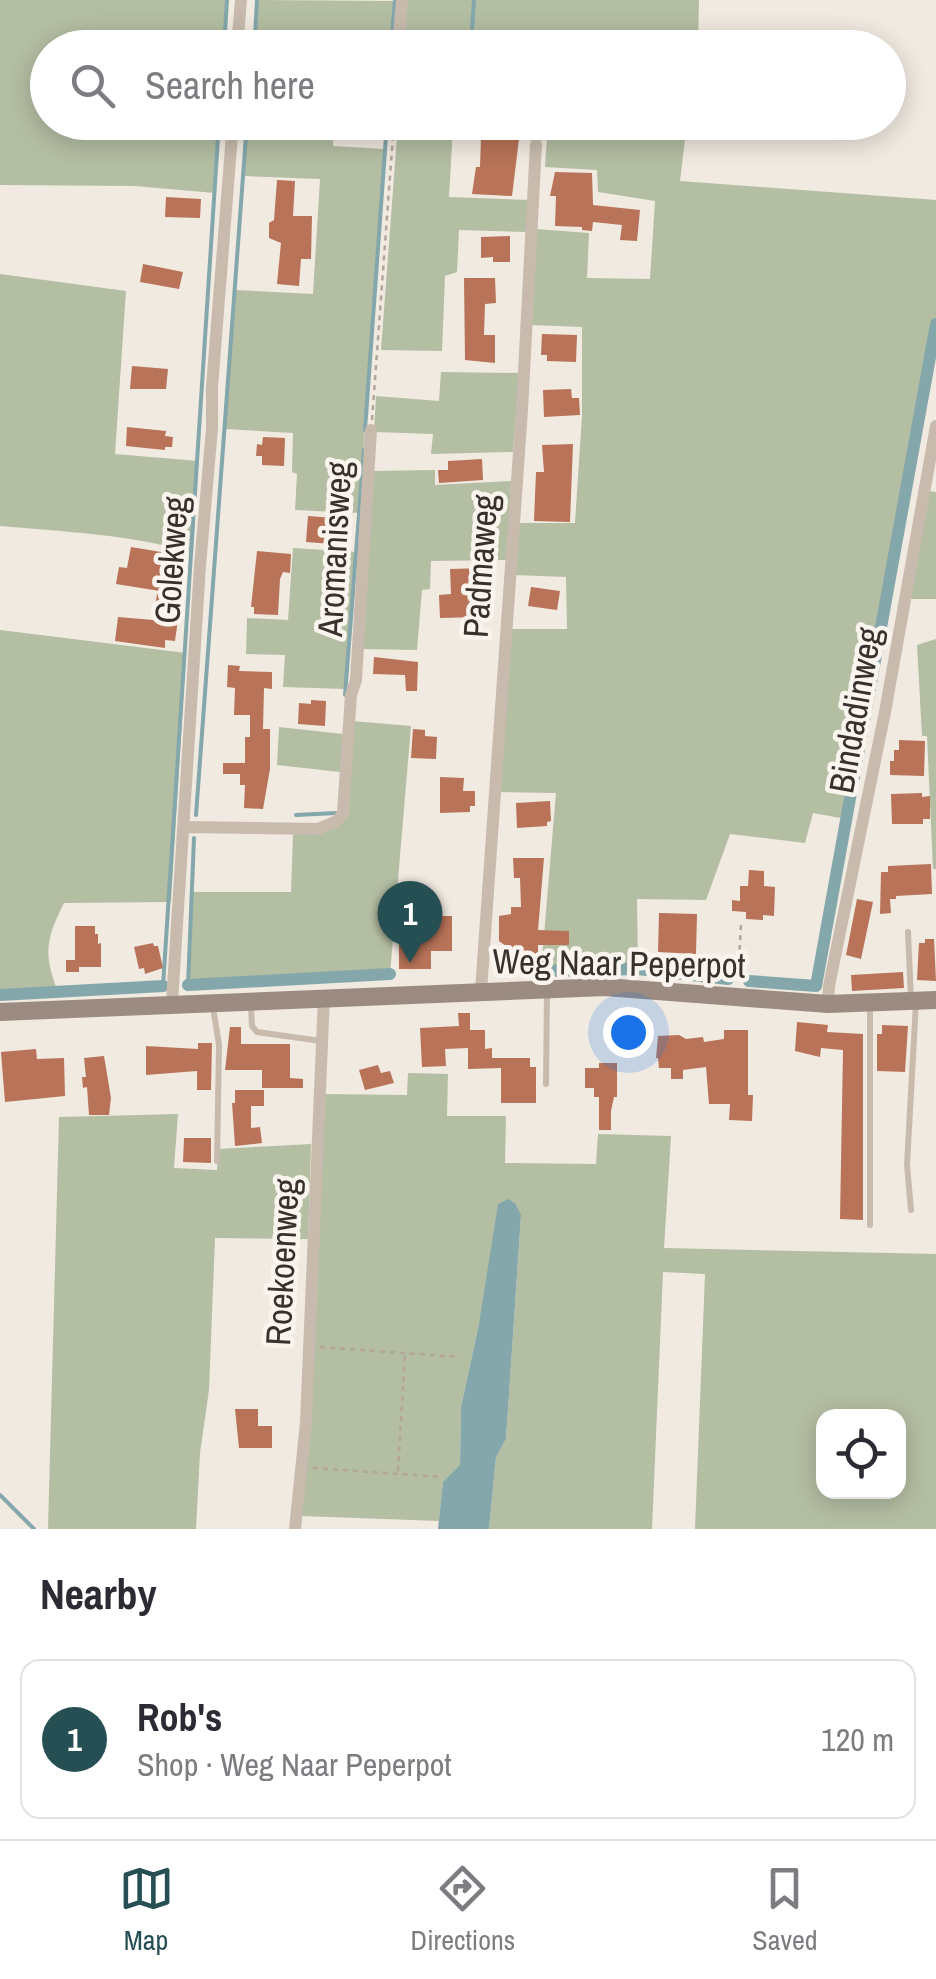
<!DOCTYPE html>
<meta charset="utf-8">
<style>
body{margin:0;font-family:"Archivo Narrow",sans-serif;background:#f2f2f3;color:#2b2b33}
.controls{position:absolute;right:30px;bottom:30px;display:grid;overflow:hidden;border-radius:20px;box-shadow:0 5px 25px #0003}
.controls button{width:90px;height:90px;display:grid;place-items:center;padding:0;border:0;border-bottom:2px solid #e1e1e2;background:#fff;color:#2b2b33;font:50px sans-serif}
.you{position:absolute;left:628px;top:1032px;width:35px;height:35px;margin:-25px;border:8px solid #fff;border-radius:50%;background:#1a73e8;box-shadow:0 0 0 15px #1a73e833}
.badge{display:grid;place-items:center;width:65px;height:65px;border-radius:50%;background:#264f54;color:#fff;font-size:32px;font-weight:700}
.pin{position:absolute;translate:-50% -82px;filter:drop-shadow(0 2px 5px #0008)}
.pin::after{content:'';position:absolute;top:52px;width:35px;height:30px;background:inherit;clip-path:polygon(0 0,100% 0,50% 100%)}
.list{margin:0;padding:0;list-style:none}
h2{display:flex;justify-content:space-between;align-items:center;height:130px;margin:0;padding:0 40px;font-size:42px}
h2 small{font-size:32px;font-weight:400;color:#7c7c81}
.list li{display:grid;grid-template-columns:65px 1fr auto;gap:30px;align-items:center;box-sizing:border-box;height:160px;margin:0 20px 20px;padding:0 20px;border:2px solid #e1e1e2;border-radius:20px}
.list b{display:block;font-size:38px;white-space:nowrap}
.list p{margin:0;font-size:32px;white-space:nowrap;color:#7c7c81}
.list em{font-size:32px;font-style:normal;color:#7c7c81}
.icon{flex:none;width:55px;height:55px;fill:none;stroke:currentColor;stroke-width:2;stroke-linecap:round;stroke-linejoin:round}
.map{position:relative;flex:none;width:936px;height:1529px;overflow:hidden}
.search{position:absolute;background:#fff;box-shadow:0 5px 25px #0003;left:30px;right:30px;top:30px;height:110px;display:flex;align-items:center;gap:25px;box-sizing:border-box;padding:0 35px;border-radius:55px;color:#7c7c81;font-size:38px}
.sheet{height:310px;background:#fff}
nav{display:flex;justify-content:space-around;align-items:center;box-sizing:border-box;height:140px;border-top:2px solid #e1e1e2;background:#fff;font-size:28px;color:#7c7c81}
nav a{display:grid;justify-items:center;gap:5px}
nav .on{color:#264f54}
.map>svg:first-child{display:block}
</style>
<div class="map">
<svg width="936" height="1529" viewBox="0 0 936 1529">
<rect width="100%" height="100%" fill="#f1eae1"/>
<path fill="#b4bea3" fill-rule="evenodd" d="M 0,0 L 227,0 L 224,47 L 48,48 L 48,122 L 219,123 L 215,193 L 135,186 L 0,185 Z
M 257,0 L 395,1 L 392,35 L 255,35 Z
M 406,0 L 699,0 L 698,47 L 403,48 Z
M 247,123 L 334,123 L 333,146 L 385,149 L 359,513 L 295,510 L 297,474 L 292,472 L 293,433 L 225,429 L 235,290 L 313,294 L 320,179 L 243,176 Z
M 398,123 L 466,123 L 465,127 L 453,127 L 449,197 L 530,200 L 527,232 L 459,230 L 457,272 L 445,276 L 442,351 L 381,350 Z
M 548,123 L 687,123 L 680,181 L 936,200 L 936,324 L 846,819 L 813,813 L 805,843 L 730,834 L 706,900 L 637,899 L 638,969 L 541,971 L 556,793 L 497,792 L 510,629 L 567,629 L 566,577 L 514,575 L 517,523 L 575,523 L 582,416 L 582,327 L 531,325 L 537,229 L 589,233 L 587,278 L 650,279 L 655,201 L 598,192 L 597,170 L 545,167 Z
M 0,274 L 126,291 L 115,454 L 198,461 L 193,553 C 130,534 65,532 0,526 Z
M 441,372 L 519,373 L 513,452 L 431,454 L 433,434 L 374,432 L 376,396 L 439,401 Z
M 435,470 L 435,485 L 511,481 L 507,560 L 431,561 L 430,589 L 422,590 L 417,650 L 360,649 L 371,471 Z
M 929,491 L 936,492 L 936,599 L 910,599 Z
M 293,548 L 356,552 L 346,689 L 283,687 L 285,655 L 246,654 L 247,618 L 288,620 Z
M 0,630 L 186,653 L 171,902 L 64,903 C 46,939 43,954 58,992 L 0,995 Z
M 936,639 L 936,869 L 933,869 L 927,736 L 922,736 L 917,645 Z
M 352,721 L 411,726 L 390,974 L 188,985 L 192,892 L 291,892 L 293,835 L 340,823 Z
M 279,727 L 343,734 L 340,772 L 277,765 Z
M 408,1073 L 448,1074 L 447,1116 L 506,1116 L 505,1163 L 596,1164 L 598,1134 L 671,1136 L 664,1248 L 936,1254 L 936,1529 L 695,1529 L 705,1274 L 663,1272 L 652,1529 L 489,1529 L 496,1457 L 506,1439 L 521,1216 L 516,1204 L 479,1324 L 461,1407 L 460,1466 L 443,1482 L 439,1521 L 301,1516 L 324,1094 L 407,1095 ZM 824,1416 L 898,1416 L 898,1492 L 824,1492 Z
M 178,1114 L 174,1168 L 217,1170 L 218,1149 L 311,1144 L 308,1239 L 215,1238 L 209,1390 L 200,1453 L 196,1529 L 48,1529 L 59,1117 Z"/>
<path fill="#84a7ab" d="M 508,1199 L 516,1204 L 521,1215 L 506,1439 L 496,1457 L 489,1529 L 438,1529 L 443,1482 L 460,1465 L 461,1407 L 479,1324 L 498,1204 Z"/>
<g fill="none" stroke-linecap="round" stroke-linejoin="round">
<path stroke="#84a7ab" stroke-width="4" d="M 255,35 L 257,0
M 392,35 L 395,0
M 224,48 L 227,0
M 471,48 L 474,0
M 365,430 L 387,122
M 345,695 L 364,450
M 196,815 L 247,122
M 296,815 L 336,813
M 188,985 L 194,838
M 163,986 L 219,122
M 0,1495 L 34,1529"/>
<path stroke="#84a7ab" stroke-width="12" d="M 541,971 L 638,969 L 728,979
M 749,981 L 816,986 L 936,324
M 188,985 L 390,974
M 0,995 L 163,986"/>
</g>
<path fill="#b87358" d="M 481,137 L 519,139 L 512,196 L 472,194 L 476,167 L 480,167 Z
M 555,172 L 592,173 L 593,205 L 640,210 L 637,241 L 620,240 L 622,225 L 593,222 L 592,231 L 582,230 L 582,227 L 555,226 L 556,196 L 550,196 Z
M 277,180 L 295,181 L 293,216 L 312,216 L 311,259 L 301,259 L 299,286 L 277,284 L 281,243 L 269,238 L 269,223 L 274,220 Z
M 166,197 L 201,199 L 200,218 L 165,217 Z
M 510,236 L 510,262 L 493,262 L 493,257 L 481,258 L 481,237 Z
M 143,264 L 183,272 L 179,289 L 140,282 Z
M 464,278 L 495,278 L 496,303 L 485,304 L 484,335 L 495,335 L 495,363 L 465,360 Z
M 542,334 L 577,335 L 576,362 L 547,361 L 547,355 L 541,355 Z
M 132,366 L 168,369 L 166,389 L 130,389 Z
M 571,389 L 572,398 L 579,398 L 580,415 L 544,417 L 543,390 Z
M 127,427 L 166,431 L 165,436 L 173,437 L 172,447 L 165,447 L 165,450 L 126,446 Z
M 263,437 L 285,438 L 284,466 L 262,465 L 262,456 L 256,456 L 257,444 L 262,445 Z
M 573,444 L 570,522 L 534,521 L 536,472 L 544,472 L 542,445 Z
M 482,459 L 483,480 L 439,483 L 438,470 L 448,470 L 448,461 Z
M 308,516 L 334,518 L 332,544 L 306,542 Z
M 131,547 L 167,553 L 166,592 L 116,584 L 119,567 L 127,568 Z
M 257,551 L 291,554 L 290,573 L 283,572 L 280,579 L 278,615 L 254,614 L 254,607 L 251,607 Z
M 486,568 L 486,589 L 481,589 L 481,617 L 440,618 L 439,595 L 451,594 L 450,569 Z
M 531,587 L 560,591 L 557,610 L 528,606 Z
M 157,594 L 181,598 L 175,641 L 165,640 L 165,648 L 115,641 L 118,617 L 153,620 Z
M 374,657 L 418,662 L 417,691 L 406,691 L 405,675 L 373,674 Z
M 228,665 L 240,666 L 239,671 L 272,672 L 272,689 L 264,688 L 263,729 L 270,729 L 270,769 L 263,809 L 244,808 L 245,785 L 240,785 L 240,774 L 223,774 L 223,763 L 245,763 L 245,737 L 250,737 L 250,715 L 234,715 L 235,688 L 227,687 Z
M 311,700 L 326,701 L 325,726 L 298,724 L 299,703 L 311,704 Z
M 413,729 L 425,730 L 425,736 L 437,737 L 436,759 L 411,758 Z
M 899,740 L 925,741 L 924,776 L 890,775 L 890,761 L 894,761 L 894,750 L 899,750 Z
M 440,777 L 464,778 L 463,791 L 475,791 L 475,806 L 470,806 L 470,812 L 440,813 Z
M 922,793 L 922,797 L 930,796 L 930,819 L 923,819 L 923,824 L 892,824 L 891,794 Z
M 550,801 L 551,821 L 547,822 L 547,826 L 517,828 L 516,803 Z
M 513,858 L 544,858 L 538,930 L 569,931 L 569,945 L 538,945 L 538,964 L 520,964 L 520,956 L 499,941 L 499,916 L 511,914 L 511,907 L 521,907 L 520,878 L 514,878 Z
M 931,864 L 932,894 L 896,896 L 896,899 L 890,899 L 891,913 L 880,914 L 881,872 L 888,872 L 888,866 Z
M 749,870 L 764,871 L 764,886 L 775,887 L 774,916 L 763,915 L 763,920 L 746,919 L 746,912 L 732,911 L 732,900 L 740,901 L 740,886 L 748,886 Z
M 857,899 L 873,902 L 861,959 L 846,955 Z
M 659,913 L 697,914 L 696,954 L 658,952 Z
M 399,916 L 452,916 L 452,951 L 431,951 L 431,969 L 399,969 Z
M 75,926 L 95,926 L 95,934 L 98,934 L 98,944 L 101,943 L 101,967 L 79,967 L 79,972 L 66,972 L 66,960 L 75,960 Z
M 925,939 L 934,939 L 936,981 L 917,980 L 919,943 L 925,943 Z
M 153,943 L 154,946 L 158,946 L 163,968 L 145,974 L 144,968 L 139,969 L 134,947 Z
M 903,972 L 904,988 L 852,991 L 851,975 Z
M 458,1013 L 470,1013 L 470,1030 L 485,1030 L 485,1049 L 492,1048 L 492,1058 L 530,1058 L 530,1067 L 536,1067 L 536,1103 L 501,1103 L 501,1068 L 468,1069 L 468,1048 L 445,1049 L 446,1066 L 422,1067 L 420,1028 L 459,1026 Z
M 797,1022 L 828,1025 L 827,1032 L 863,1034 L 863,1220 L 840,1219 L 843,1050 L 821,1048 L 820,1057 L 795,1051 Z
M 882,1025 L 908,1026 L 905,1072 L 877,1071 L 877,1034 L 882,1034 Z
M 230,1027 L 241,1027 L 241,1044 L 290,1044 L 290,1078 L 303,1079 L 303,1088 L 262,1088 L 262,1070 L 225,1070 Z
M 724,1030 L 748,1030 L 748,1095 L 753,1095 L 752,1121 L 729,1120 L 730,1104 L 709,1104 L 706,1067 L 683,1070 L 683,1079 L 671,1079 L 671,1068 L 659,1068 L 658,1058 L 656,1058 L 658,1036 L 679,1035 L 686,1039 L 703,1037 L 704,1042 L 724,1039 Z
M 198,1043 L 212,1043 L 211,1090 L 197,1090 L 197,1071 L 146,1075 L 146,1046 L 198,1049 Z
M 36,1049 L 37,1059 L 64,1058 L 65,1096 L 5,1102 L 1,1052 Z
M 104,1056 L 111,1098 L 109,1115 L 89,1115 L 87,1087 L 83,1088 L 82,1077 L 86,1077 L 84,1058 Z
M 599,1063 L 617,1063 L 617,1097 L 614,1097 L 611,1111 L 611,1130 L 599,1130 L 599,1097 L 594,1097 L 594,1088 L 585,1088 L 585,1068 L 599,1068 Z
M 378,1065 L 381,1073 L 390,1071 L 394,1083 L 365,1090 L 359,1070 Z
M 235,1090 L 264,1090 L 264,1106 L 251,1106 L 251,1128 L 260,1127 L 262,1143 L 235,1146 L 232,1103 L 235,1103 Z
M 184,1138 L 211,1138 L 211,1163 L 183,1162 Z
M 235,1409 L 258,1409 L 258,1426 L 272,1426 L 272,1448 L 239,1448 Z"/>
<g fill="none" stroke-linecap="round" stroke-linejoin="round">
<path stroke="#b3a599" stroke-width="2.5" stroke-dasharray="5 5" stroke-linecap="butt" d="M 372,420 L 394,122
M 738,980 L 741,924
M 320,1347 L 460,1357
M 313,1468 L 442,1477
M 398,1471 L 405,1355"/>
<path stroke="#c8bbae" stroke-width="6" d="M 908,932 L 911,1000
M 870,1004 L 870,1225
M 251,1006 L 252,1026 L 257,1032 L 321,1041
M 213,1007 L 219,1045 L 217,1161
M 546,1084 L 547,990
M 911,1210 L 907,1165 L 916,1002"/>
<path stroke="#c8bbae" stroke-width="12" d="M 237,48 L 241,0
M 398,48 L 402,0
M 184,827 L 318,829 L 337,821 L 343,813 L 351,695 L 356,680 L 371,430
M 481,991 L 522,410 L 536,144
M 172,1002 L 200,566 L 212,428 L 212,387 L 233,122
M 828,1004 L 829,986 L 885,712 L 936,426
M 295,1529 L 306,1422 L 324,996"/>
<path stroke="#9b8b80" stroke-width="18" d="M 0,1012 L 605,987 L 828,1004 L 936,1000"/>
</g>
<g text-anchor="middle" dominant-baseline="central" stroke-width="9" stroke-linejoin="round" paint-order="stroke">
<g font-size="35" fill="#37302c" stroke="#f9f4ed">
<text transform="translate(334 549) rotate(-87)">Aromanisweg</text>
<text transform="translate(171 560) rotate(-86)">Golekweg</text>
<text transform="translate(480 566) rotate(-86)">Padmaweg</text>
<text transform="translate(855 710) rotate(-80)">Bindadinweg</text>
<text transform="translate(619 963) rotate(1)">Weg Naar Peperpot</text>
<text transform="translate(282 1262) rotate(-87)">Roekoenweg</text>
</g>
</g>
</svg>
<div class="controls">
<button><svg class="icon" aria-label="locate" viewBox="0 0 24 24"><circle cx="12" cy="12" r="6"/><path d="M12 2v4M12 18v4M2 12h4M18 12h4"/></svg></button>
</div>
<div class="you"></div>
<div class="pin badge" style="left:410px;top:963px">1</div>
<div class="search"><svg class="icon" aria-label="search" viewBox="0 0 24 24"><circle cx="10" cy="10" r="6"/><path d="M15 15l6 6"/></svg>Search here</div>
</div>
<section class="sheet">
<h2>Nearby<small></small></h2>
<ul class="list">
<li><span class="badge">1</span><div><b>Rob's</b><p>Shop · Weg Naar Peperpot</p></div><em>120 m</em></li>
</ul>
</section>
<nav>
<a class="on"><svg class="icon" aria-label="map" viewBox="0 0 24 24"><path d="M3 6l6-2 6 2 6-2v14l-6 2-6-2-6 2zM9 4v14M15 6v14"/></svg>Map</a>
<a><svg class="icon" aria-label="directions" viewBox="0 0 24 24"><path d="M12 3l9 9-9 9-9-9zM9 14v-3h6M13 9l2 2-2 2"/></svg>Directions</a>
<a><svg class="icon" aria-label="saved" viewBox="0 0 24 24"><path d="M7 4h10v16l-5-4-5 4z"/></svg>Saved</a>
</nav>
